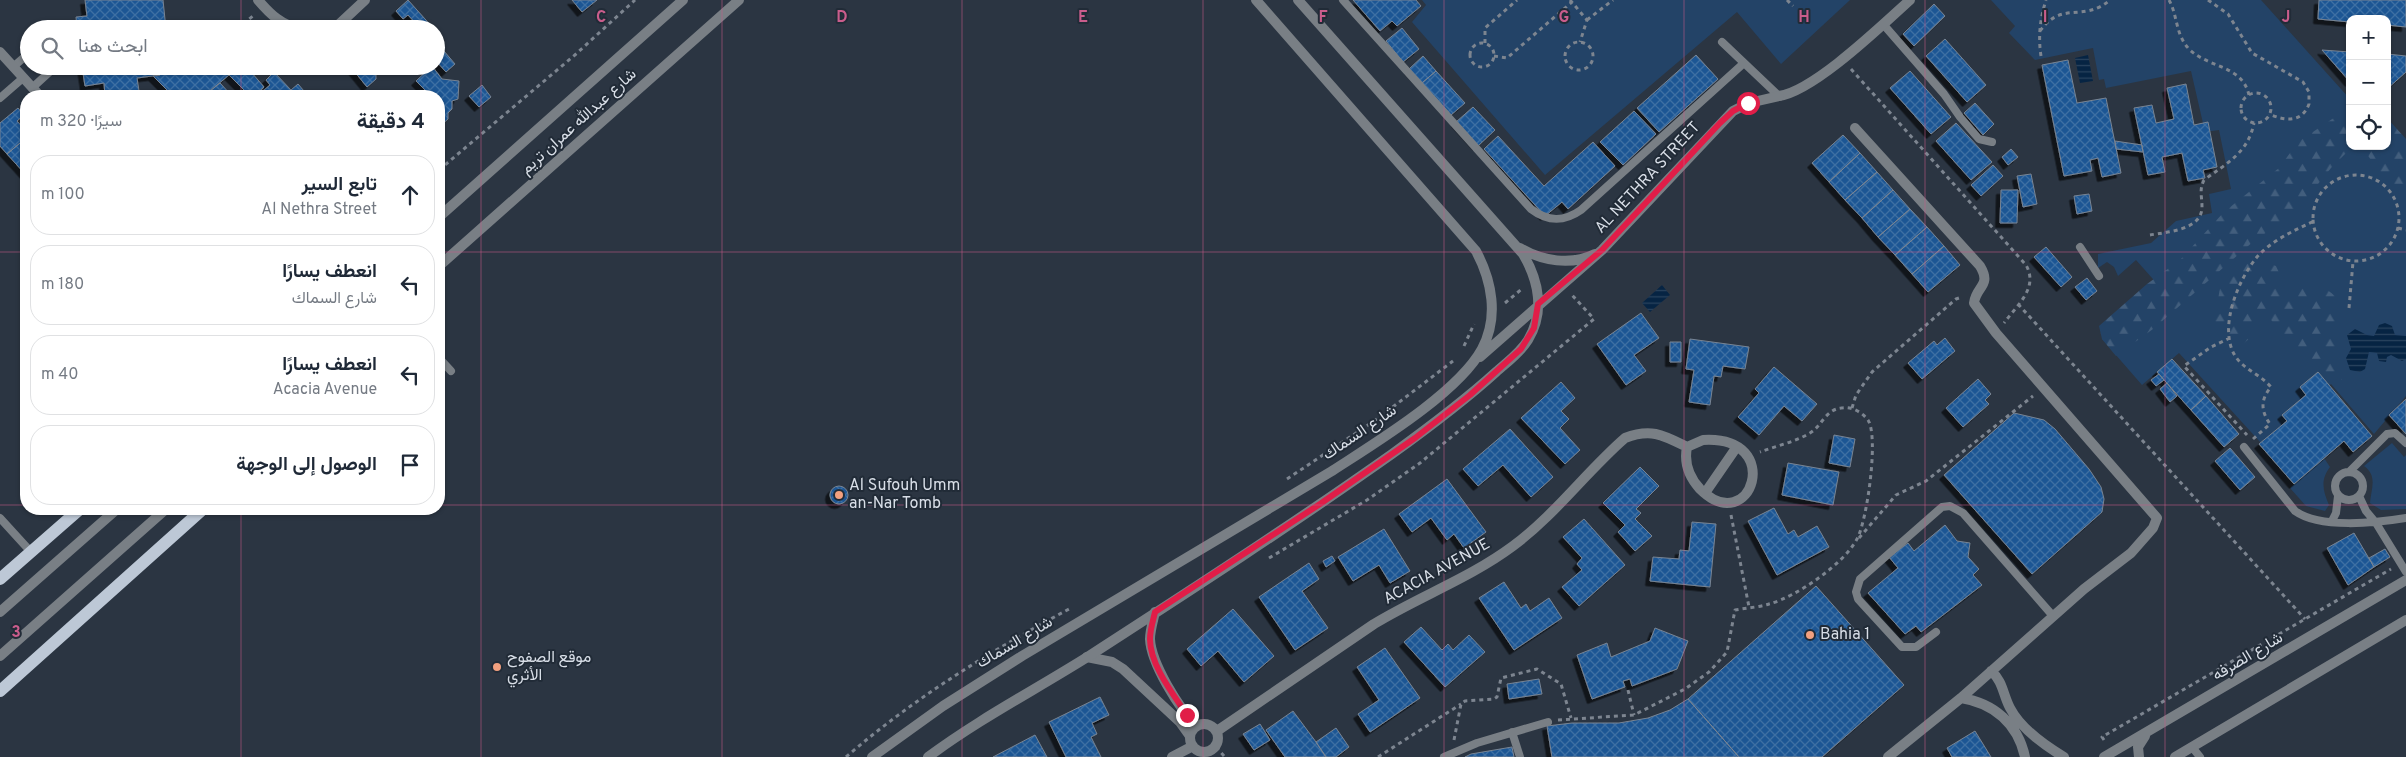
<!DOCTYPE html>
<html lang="ar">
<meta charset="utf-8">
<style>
body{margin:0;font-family:Overpass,Vazirmatn,sans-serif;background:#f6f6f7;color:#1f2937;direction:rtl}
.controls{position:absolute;right:15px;top:15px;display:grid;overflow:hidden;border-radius:10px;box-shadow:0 1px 4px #0004}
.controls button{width:45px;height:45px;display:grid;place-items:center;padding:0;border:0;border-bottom:1px solid #e0e1e3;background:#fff;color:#1f2937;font:25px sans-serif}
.stop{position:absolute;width:15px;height:15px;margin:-11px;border:4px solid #e11d48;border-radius:50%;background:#fff}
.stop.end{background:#e11d48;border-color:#fff;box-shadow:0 1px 5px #0008}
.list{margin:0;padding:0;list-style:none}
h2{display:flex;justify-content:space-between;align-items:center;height:65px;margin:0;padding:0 20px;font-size:21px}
h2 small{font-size:16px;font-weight:400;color:#747a83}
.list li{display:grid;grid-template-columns:32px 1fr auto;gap:15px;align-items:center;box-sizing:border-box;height:80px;margin:0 10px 10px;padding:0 10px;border:1px solid #e0e1e3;border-radius:20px}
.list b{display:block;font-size:19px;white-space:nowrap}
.list p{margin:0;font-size:16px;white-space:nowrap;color:#747a83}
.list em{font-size:16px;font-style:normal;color:#747a83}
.icon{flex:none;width:28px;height:28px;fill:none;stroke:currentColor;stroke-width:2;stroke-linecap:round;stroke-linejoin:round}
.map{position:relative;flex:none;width:2406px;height:757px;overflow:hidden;direction:ltr}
.search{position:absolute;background:#fff;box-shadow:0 1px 4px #0004;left:20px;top:20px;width:425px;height:55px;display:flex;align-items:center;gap:12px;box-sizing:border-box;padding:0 18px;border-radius:28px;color:#747a83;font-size:19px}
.panel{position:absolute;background:#fff;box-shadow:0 1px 4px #0004;left:20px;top:90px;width:425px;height:425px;border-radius:20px;direction:rtl}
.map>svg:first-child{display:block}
</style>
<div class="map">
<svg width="2406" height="757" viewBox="0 0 2406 757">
<defs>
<pattern id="forest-firs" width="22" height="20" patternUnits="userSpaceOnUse" patternTransform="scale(1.25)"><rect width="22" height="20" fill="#234367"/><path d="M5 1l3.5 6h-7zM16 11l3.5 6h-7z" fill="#425e7d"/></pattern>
<pattern id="water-rules" width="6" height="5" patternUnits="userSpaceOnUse" patternTransform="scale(1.25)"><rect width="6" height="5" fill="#062443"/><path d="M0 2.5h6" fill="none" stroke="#2a435e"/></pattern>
<pattern id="building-cross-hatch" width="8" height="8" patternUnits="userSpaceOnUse" patternTransform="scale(1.25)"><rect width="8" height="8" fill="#1e5794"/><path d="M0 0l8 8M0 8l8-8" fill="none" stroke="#3e6fa3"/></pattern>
<filter id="shadow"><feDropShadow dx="-4.5" dy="4.5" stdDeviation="0" flood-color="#0009"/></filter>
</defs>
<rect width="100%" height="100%" fill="#2b3542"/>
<path fill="#234367" d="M 1422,0 L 1850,0 L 1781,64 L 1737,12 L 1545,175 L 1412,22 L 1426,5 Z
M 1991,0 L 2261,0 L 2350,99 L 2350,146 L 2387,146 L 2406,161 L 2406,396 L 2374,434 L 2331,384 L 2261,443 L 2179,353 L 2142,385 L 2102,339 L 2160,287 L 2136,260 L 2118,276 L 2114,267 L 2107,262 L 2098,268 L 2098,254 L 2151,243 L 2176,221 L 2212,213 L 2209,194 L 2231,189 L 2219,130 L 2205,132 L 2191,71 L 2106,88 L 2104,79 L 2099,80 L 2093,48 L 2035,60 L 2009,33 L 2015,26 Z
M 2392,443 L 2404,457 L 2406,455 L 2406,509 L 2381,510 L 2370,503 C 2371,489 2378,476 2364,466 Z
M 2324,458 L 2330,467 C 2320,480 2323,491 2329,505 L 2325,511 L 2306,506 L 2290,488 Z"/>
<path fill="url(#forest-firs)" d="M 2350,107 L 2350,146 L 2353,146 L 2331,168 L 2292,216 L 2255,240 L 2153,329 L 2116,356 L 2102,339 L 2099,326 L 2147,284 L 2180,260 L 2224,212 L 2279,168 L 2298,142 Z
M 2387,118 L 2406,139 L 2406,198 L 2379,171 L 2361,146 L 2387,146 Z
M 2247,256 L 2276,266 L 2287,290 L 2321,285 L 2339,299 L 2336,336 L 2342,380 L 2312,366 L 2289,344 L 2263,309 L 2252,336 L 2240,347 L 2212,335 L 2221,282 Z"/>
<path fill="url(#water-rules)" d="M 2088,55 L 2093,81 L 2080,83 L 2075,58 Z
M 1662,285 L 1670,295 L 1650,312 L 1642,303 Z
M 2385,323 L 2392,326 L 2395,335 L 2406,336 L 2406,359 L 2402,361 L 2391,355 L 2387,357 L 2386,362 L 2379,361 L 2377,353 L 2369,352 L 2365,369 L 2360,372 L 2350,370 L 2346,358 L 2351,349 L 2347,335 L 2355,329 L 2367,335 L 2374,336 L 2379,325 Z"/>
<path fill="url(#building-cross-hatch)" stroke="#788493" filter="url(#shadow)" d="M 85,0 L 163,0 L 166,29 L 77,29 L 76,17 L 87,16 Z
M 408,0 L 434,29 L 421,29 L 408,15 L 403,19 L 396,11 Z
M 572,0 L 597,0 L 582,12 Z
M 1353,0 L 1416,0 L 1421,6 L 1397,26 L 1392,21 L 1380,31 Z
M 2319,0 L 2406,0 L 2406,27 L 2387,25 L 2387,19 L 2350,19 L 2350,22 L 2318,19 Z
M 1934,4 L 1945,16 L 1914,46 L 1903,34 Z
M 392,21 L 409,24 L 409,29 L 386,29 Z
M 1402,28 L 1419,49 L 1403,62 L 1386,41 Z
M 1945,39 L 1986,85 L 1967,102 L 1926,56 Z
M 2322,50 L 2350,52 L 2350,82 Z
M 444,51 L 455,64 L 446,72 L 436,61 L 436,58 Z
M 2387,54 L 2406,56 L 2406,72 L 2387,89 Z
M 1696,55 L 1718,79 L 1659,132 L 1637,108 Z
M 1423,56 L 1436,71 L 1422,83 L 1409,69 Z
M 2068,60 L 2077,103 L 2106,98 L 2121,173 L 2102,177 L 2098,158 L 2090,160 L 2092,171 L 2064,176 L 2042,65 Z
M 82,66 L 158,66 L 160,75 L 137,78 L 139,91 L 105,96 L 104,83 L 85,86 Z
M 158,66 L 259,66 L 252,73 L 264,87 L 255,96 L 250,96 L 229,75 L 204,96 L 163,96 L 167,90 L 153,76 L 160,75 Z
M 350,66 L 382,66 L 376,70 L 376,79 L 367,87 Z
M 432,66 L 442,79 L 459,81 L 458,99 L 452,101 L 452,109 L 448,113 L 448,119 L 439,127 L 439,96 L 416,96 L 427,92 L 416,81 Z
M 1436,71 L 1465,103 L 1451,115 L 1422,83 Z
M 1910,71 L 1951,117 L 1931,134 L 1890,88 Z
M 274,72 L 291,90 L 298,84 L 304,91 L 299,96 L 257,96 L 270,85 L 266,80 Z
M 220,83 L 232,96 L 204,96 Z
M 2186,84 L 2194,125 L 2208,122 L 2217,167 L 2203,170 L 2205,178 L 2188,181 L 2182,153 L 2162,157 L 2165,172 L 2148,175 L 2134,108 L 2152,105 L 2156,123 L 2174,119 L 2167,88 Z
M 482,85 L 491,97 L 479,107 L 469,96 Z
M 1975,103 L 1994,124 L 1983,135 L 1964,113 Z
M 1473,107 L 1495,130 L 1478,146 L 1456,122 Z
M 18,108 L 24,115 L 17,121 L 26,131 L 26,138 L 7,154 L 0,146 L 0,123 Z
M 1634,111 L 1656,134 L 1623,165 L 1600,142 Z
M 1956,123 L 1992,162 L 1971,180 L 1936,141 Z
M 1843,135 L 1860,153 L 1829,182 L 1812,163 Z
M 1498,136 L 1544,186 L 1593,142 L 1615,166 L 1568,209 L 1562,202 L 1545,216 L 1484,149 Z
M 26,138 L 26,175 L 7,154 Z
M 2115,141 L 2142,145 L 2143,152 L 2116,149 Z
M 2011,149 L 2018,157 L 2008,165 L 2002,157 Z
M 1860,153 L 1877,172 L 1845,200 L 1829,182 Z
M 1993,165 L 2003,176 L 1981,196 L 1971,185 Z
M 1877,172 L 1893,190 L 1862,218 L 1845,200 Z
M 2031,174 L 2037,204 L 2023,207 L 2017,176 Z
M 1893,190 L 1910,209 L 1878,237 L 1862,218 Z
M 2001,190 L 2018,190 L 2017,223 L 2000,223 Z
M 2089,194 L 2092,211 L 2077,214 L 2074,196 Z
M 1910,209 L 1927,227 L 1895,255 L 1878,237 Z
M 1927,227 L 1944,246 L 1912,274 L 1895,255 Z
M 1944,246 L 1960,265 L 1928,292 L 1912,274 Z
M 2046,247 L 2072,277 L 2061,287 L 2034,257 Z
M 2087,278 L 2097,291 L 2086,300 L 2075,287 Z
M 1641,313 L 1659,338 L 1634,355 L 1646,371 L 1626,385 L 1597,344 Z
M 1945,338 L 1955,351 L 1922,379 L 1908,363 L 1934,341 L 1937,345 Z
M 1690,339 L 1749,347 L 1745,369 L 1723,366 L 1721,377 L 1714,376 L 1710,405 L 1689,402 L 1694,370 L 1686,369 Z
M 1670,342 L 1681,342 L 1681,362 L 1670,362 Z
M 2172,359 L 2206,396 L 2191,410 L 2157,372 Z
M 1774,367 L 1817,404 L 1802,421 L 1784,406 L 1759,435 L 1738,417 L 1759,393 L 1755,389 Z
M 2318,372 L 2372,436 L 2353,452 L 2344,441 L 2294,484 L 2259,444 L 2287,421 L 2282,415 L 2306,395 L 2300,387 Z
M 2159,374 L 2164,380 L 2156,386 L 2151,380 Z
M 1978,379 L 1991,394 L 1985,400 L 1989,404 L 1963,427 L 1946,408 Z
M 1561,382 L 1575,398 L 1561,411 L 1569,419 L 1560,428 L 1580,450 L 1565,464 L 1521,418 Z
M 2167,383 L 2177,396 L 2170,402 L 2160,389 Z
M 2206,396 L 2239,434 L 2224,447 L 2191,410 Z
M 2406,399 L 2406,434 L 2389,415 Z
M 2014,413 L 2044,420 L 2055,429 L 2089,469 L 2101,487 L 2104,499 L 2102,512 L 2032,574 L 1944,475 Z
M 1510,429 L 1553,477 L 1531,497 L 1503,465 L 1478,486 L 1463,469 Z
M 1834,435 L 1855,439 L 1850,467 L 1829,463 Z
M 2230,448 L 2255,477 L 2240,490 L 2215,461 Z
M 1788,463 L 1839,472 L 1833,505 L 1782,495 Z
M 1640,467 L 1659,486 L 1636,509 L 1641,513 L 1635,519 L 1652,536 L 1635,551 L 1618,532 L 1625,525 L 1603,503 Z
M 1447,479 L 1486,532 L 1464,548 L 1454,534 L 1447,540 L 1431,518 L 1412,532 L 1399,514 Z
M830 495a9 9 0 1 1 18 0a9 9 0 1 1-18 0Z
M 1774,508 L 1788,534 L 1794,530 L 1798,537 L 1817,526 L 1829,547 L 1777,575 L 1748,521 Z
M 1584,519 L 1625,565 L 1579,606 L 1562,587 L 1582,570 L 1577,564 L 1582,558 L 1563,537 Z
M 1692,522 L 1716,524 L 1710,587 L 1650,581 L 1653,557 L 1679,559 L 1680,550 L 1689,551 Z
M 1945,525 L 1957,541 L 1970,543 L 1968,557 L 1979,569 L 1973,575 L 1982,585 L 1921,632 L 1916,626 L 1905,634 L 1868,593 L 1898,568 L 1889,557 L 1908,543 L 1914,551 Z
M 1384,529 L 1410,571 L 1390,583 L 1379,565 L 1353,581 L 1338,557 Z
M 2354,533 L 2374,567 L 2348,585 L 2327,548 Z
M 2385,549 L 2390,557 L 2374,567 L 2369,558 Z
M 1332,556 L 1335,561 L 1326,567 L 1323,561 Z
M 1309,563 L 1319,579 L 1302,591 L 1328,628 L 1295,650 L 1259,597 Z
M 1504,582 L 1521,608 L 1526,604 L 1530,611 L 1549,598 L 1562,618 L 1514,650 L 1479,598 Z
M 1816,586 L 1904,685 L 1822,757 L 1739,757 L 1688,699 Z
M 1233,609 L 1274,656 L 1244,682 L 1218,651 L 1201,666 L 1187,649 Z
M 1421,627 L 1442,650 L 1448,644 L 1453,650 L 1469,635 L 1485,652 L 1445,687 L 1404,642 Z
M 1655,628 L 1688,641 L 1677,669 L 1632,686 L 1630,679 L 1623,681 L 1625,687 L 1592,699 L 1577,655 L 1607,643 L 1611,657 L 1650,641 Z
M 1385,648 L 1420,698 L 1370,732 L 1358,714 L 1379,700 L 1357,667 Z
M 1539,679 L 1542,694 L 1509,699 L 1507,684 Z
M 1100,697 L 1109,715 L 1092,723 L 1097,734 L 1091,737 L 1101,757 L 1066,757 L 1049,722 Z
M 1688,699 L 1739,757 L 1552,757 L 1547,726 L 1572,723 L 1619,723 L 1648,718 L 1670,710 Z
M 1293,711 L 1316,742 L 1326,757 L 1285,757 L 1266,730 Z
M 1260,724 L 1270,740 L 1254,750 L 1243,734 Z
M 1336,728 L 1349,747 L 1336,757 L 1326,757 L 1316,742 Z
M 1975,731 L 1991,757 L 1952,757 L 1947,748 Z
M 1035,735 L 1047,757 L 993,757 Z
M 1512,747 L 1514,757 L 1465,757 L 1471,754 Z"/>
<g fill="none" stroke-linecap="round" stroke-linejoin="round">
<path stroke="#7d8590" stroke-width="3" stroke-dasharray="4 4" stroke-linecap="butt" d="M 1570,0 L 1587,20 L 1580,42
M 1787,0 L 1793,6
M 2169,0 C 2178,16 2175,35 2190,50 C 2209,68 2242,65 2249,95
M 2208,0 L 2228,14 L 2252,53 L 2303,82 L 2309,92 L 2309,104 C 2302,123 2285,121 2269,114
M 1587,20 L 1613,0
M 237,29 L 254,15
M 2040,31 C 2062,0 2083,23 2110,0
M1565 56a14 14 0 1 1 28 0a14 14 0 1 1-28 0Z
M1470 55a12 12 0 1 1 24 0a12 12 0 1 1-24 0Z
M 1485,43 L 1485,28 L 1517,0
M 1494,56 L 1507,58 L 1572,2
M 2041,56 C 2038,37 2040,19 2046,0
M 1851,69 L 2026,265 C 2039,288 2017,305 2004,323
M2241 108a15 15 0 1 1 30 0a15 15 0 1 1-30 0Z
M 439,170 L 576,54 L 635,0
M2313 218a43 43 0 1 1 86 0a43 43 0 1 1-86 0Z
M 2398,228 L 2406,230
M 2150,235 C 2167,232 2202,230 2202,207 C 2202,196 2199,190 2204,180 C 2227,163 2248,153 2254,123
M 1505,303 L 1523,288
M 2018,304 L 2305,619
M 2349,308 L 2353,262
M 2230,338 L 2211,347 L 2184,366 L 2247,435
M 1464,346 L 1474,324
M 1852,408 L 1856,395 L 1872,372 L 1956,299 L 1962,297
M 2253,439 L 2270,424 C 2261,411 2260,400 2271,387 C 2260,374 2242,369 2234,354 C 2219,326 2238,280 2257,257 C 2271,241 2293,231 2312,222
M 1287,479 L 1377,419 L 1453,361
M 1731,515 L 1749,607
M 1859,538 L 1896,495 L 1926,481 L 2033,396
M 1269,558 L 1367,500 L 1420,463 L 1594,319 L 1572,295
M 1628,690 L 1634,715
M 1558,720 L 1634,715 L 1685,689 L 1709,672 L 1727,652 L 1735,610 C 1747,608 1759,607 1769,604 C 1796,597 1844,564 1857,539 C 1867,521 1879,437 1868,420 C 1862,412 1851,406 1841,408 C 1825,410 1822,426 1810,433 C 1795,442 1776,446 1760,452
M 1454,740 L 1461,704 L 1465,701 L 1494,699 L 1497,697 L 1501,678 L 1537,669 L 1561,684 L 1571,718
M 2104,740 L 2102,737 L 2391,569
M 1216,747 L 1225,757
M 846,757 C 914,698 992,650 1071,608
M 1378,757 L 1461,704"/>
<path stroke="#797f85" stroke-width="8" d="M 1343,0 L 1531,209 C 1548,222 1564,222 1581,210 L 1744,63
M 1883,24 L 1944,94 L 1960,117 L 1979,139 L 1992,142
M 1722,42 L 1779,96
M 13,67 L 29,53
M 32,88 L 56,66
M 0,98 L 23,78
M 2080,247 L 2099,276
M 439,358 L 451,371
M 2244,447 L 2295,511 C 2320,529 2376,523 2406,518
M2335 486a14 14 0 1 1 28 0a14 14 0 1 1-28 0Z
M 2349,472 L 2387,434 L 2395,433 L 2406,443
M 2359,496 L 2366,511 L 2376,523 L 2406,572
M 0,518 L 31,552
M 2332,521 L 2336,513 L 2338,496
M 1936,632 L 1916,647 L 1902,647 L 1858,599 L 1856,592 L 1860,579 L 1942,507 L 1950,506 L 1963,513 L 2053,616
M 1512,732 L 1520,757
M 2192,747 L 2200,757
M 1444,757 L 1477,743 L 1548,722"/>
<path stroke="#797f85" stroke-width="10" d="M 258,0 C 270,14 282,26 301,29
M 334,29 L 365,0
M 0,52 L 40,96
M 1779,96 C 1814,91 1881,26 1910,0
M 1855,128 L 1980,266 C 1992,286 1976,286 1974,303 L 1996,333 L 2157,518 L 2153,528 L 2131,553 L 2084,589 L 1961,698 L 1888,757
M 1703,440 C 1786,435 1751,540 1700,489 C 1689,477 1684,462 1687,447 Z
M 1705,493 L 1736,448
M 1155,612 C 1153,621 1150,631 1150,639 C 1151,663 1179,709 1197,726
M 1087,657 L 1112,662 L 1123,669 L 1180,722 L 1190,736
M 1991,671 C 2003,681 2003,695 2010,708 C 2021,729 2044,745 2064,757
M 1961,698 C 1994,703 2018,724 2025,757
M1190 738a14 14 0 1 1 28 0a14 14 0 1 1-28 0Z
M 1217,731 L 1374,624 C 1420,596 1470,578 1513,546 C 1555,515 1586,472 1625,438 C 1651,428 1663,435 1687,447
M 1172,757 L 1193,746"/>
<path stroke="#797f85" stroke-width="10" d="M 439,217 L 683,0
M 1520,248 C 1542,261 1571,266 1595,254
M 439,266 L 739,0
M 1480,357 L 1602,250 L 1733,111 L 1749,103 L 1779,96
M 0,612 L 117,509
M 0,656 L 166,509
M 872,757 L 943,706 L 1022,656 L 1332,471 C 1375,443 1458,393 1482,349 C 1499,317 1492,281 1476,251 L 1256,0
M 928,757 C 979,719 1035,690 1089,656 C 1191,590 1293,524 1392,454 C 1428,428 1463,402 1496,372 C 1507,362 1520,353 1528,340 C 1545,312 1539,281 1523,254 L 1298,0
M 2104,757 L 2406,580
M 2139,757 L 2138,747 L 2145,736
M 2175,757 L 2406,620"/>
<path stroke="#bdc8d6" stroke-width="12" d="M 0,579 L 80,509
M 0,691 L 203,509"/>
</g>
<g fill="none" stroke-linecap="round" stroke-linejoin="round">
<path stroke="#e11d48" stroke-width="6" d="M 1187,715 C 1173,694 1150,665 1150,639 C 1150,630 1153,621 1155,612 L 1320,504 L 1415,438 L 1470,395 L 1521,349 L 1534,328 L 1538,304 L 1602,250 L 1720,123 L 1733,111 L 1748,103"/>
</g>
<path fill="none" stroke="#ca5d8c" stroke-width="1" stroke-opacity="0.55" d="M 241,0 L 241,29M 481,0 L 481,757M 722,0 L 722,757M 962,0 L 962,757M 1203,0 L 1203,757M 1444,0 L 1444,757M 1684,0 L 1684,757M 1925,0 L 1925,757M 2165,0 L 2165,757M 241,66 L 241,96M 0,252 L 26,252M 439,252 L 2406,252M 0,505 L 26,505M 439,505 L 2406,505M 241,509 L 241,757"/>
<g fill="#f2a07f" stroke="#212b37" stroke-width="2">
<circle cx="839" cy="495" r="5"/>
<circle cx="1810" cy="635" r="5"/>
<circle cx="497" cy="667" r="5"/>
</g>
<g text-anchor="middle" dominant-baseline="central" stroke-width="4" stroke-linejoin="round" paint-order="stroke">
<g font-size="16" fill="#d8dee7" stroke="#212b37">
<text transform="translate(579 122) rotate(-42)">شارع عبدالله عمران تريم</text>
<text transform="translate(1648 178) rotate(-47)">AL NETHRA STREET</text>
<text transform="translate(1360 433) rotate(-34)">شارع السماك</text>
<text transform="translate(1437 572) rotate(-29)">ACACIA AVENUE</text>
<text transform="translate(1015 643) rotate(-31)">شارع السماك</text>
<text transform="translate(2248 657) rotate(-31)">شارع الصرفه</text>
</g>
<g font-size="16" fill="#d8dee7" stroke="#212b37" text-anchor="start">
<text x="849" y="486">Al Sufouh Umm<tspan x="849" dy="18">an-Nar Tomb</tspan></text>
<text x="1820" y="635">Bahia 1</text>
<text x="507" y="658">موقع الصفوح<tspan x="507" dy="18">الأثري</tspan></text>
</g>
</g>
<g font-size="16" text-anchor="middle" font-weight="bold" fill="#ca5d8c" stroke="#212b37" stroke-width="4" stroke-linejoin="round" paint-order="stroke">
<text x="601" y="22">C</text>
<text x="842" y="22">D</text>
<text x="1083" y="22">E</text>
<text x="1323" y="22">F</text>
<text x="1564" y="22">G</text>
<text x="1804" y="22">H</text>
<text x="2045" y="22">I</text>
<text x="2286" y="22">J</text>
<text x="16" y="637">3</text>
</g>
</svg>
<div class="controls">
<button>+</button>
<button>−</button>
<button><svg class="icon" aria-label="locate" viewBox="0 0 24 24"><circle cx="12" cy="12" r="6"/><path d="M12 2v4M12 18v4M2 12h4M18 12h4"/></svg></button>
</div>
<div class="stop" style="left:1748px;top:103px"></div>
<div class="stop end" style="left:1187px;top:715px"></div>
<div class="search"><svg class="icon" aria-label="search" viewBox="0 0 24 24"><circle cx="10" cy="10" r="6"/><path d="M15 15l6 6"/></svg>ابحث هنا</div>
<section class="panel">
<h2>4 دقيقة<small>سيرًا · 320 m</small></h2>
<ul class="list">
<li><svg class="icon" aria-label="ahead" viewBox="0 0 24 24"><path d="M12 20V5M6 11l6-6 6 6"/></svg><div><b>تابع السير</b><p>Al Nethra Street</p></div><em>100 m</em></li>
<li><svg class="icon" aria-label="left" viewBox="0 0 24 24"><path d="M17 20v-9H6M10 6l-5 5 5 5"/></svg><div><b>انعطف يسارًا</b><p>شارع السماك</p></div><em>180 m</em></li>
<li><svg class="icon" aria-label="left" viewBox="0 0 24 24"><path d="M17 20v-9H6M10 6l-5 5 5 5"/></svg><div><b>انعطف يسارًا</b><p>Acacia Avenue</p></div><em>40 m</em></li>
<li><svg class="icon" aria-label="arrive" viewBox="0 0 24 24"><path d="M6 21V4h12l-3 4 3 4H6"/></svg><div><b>الوصول إلى الوجهة</b></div></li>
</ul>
</section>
</div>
